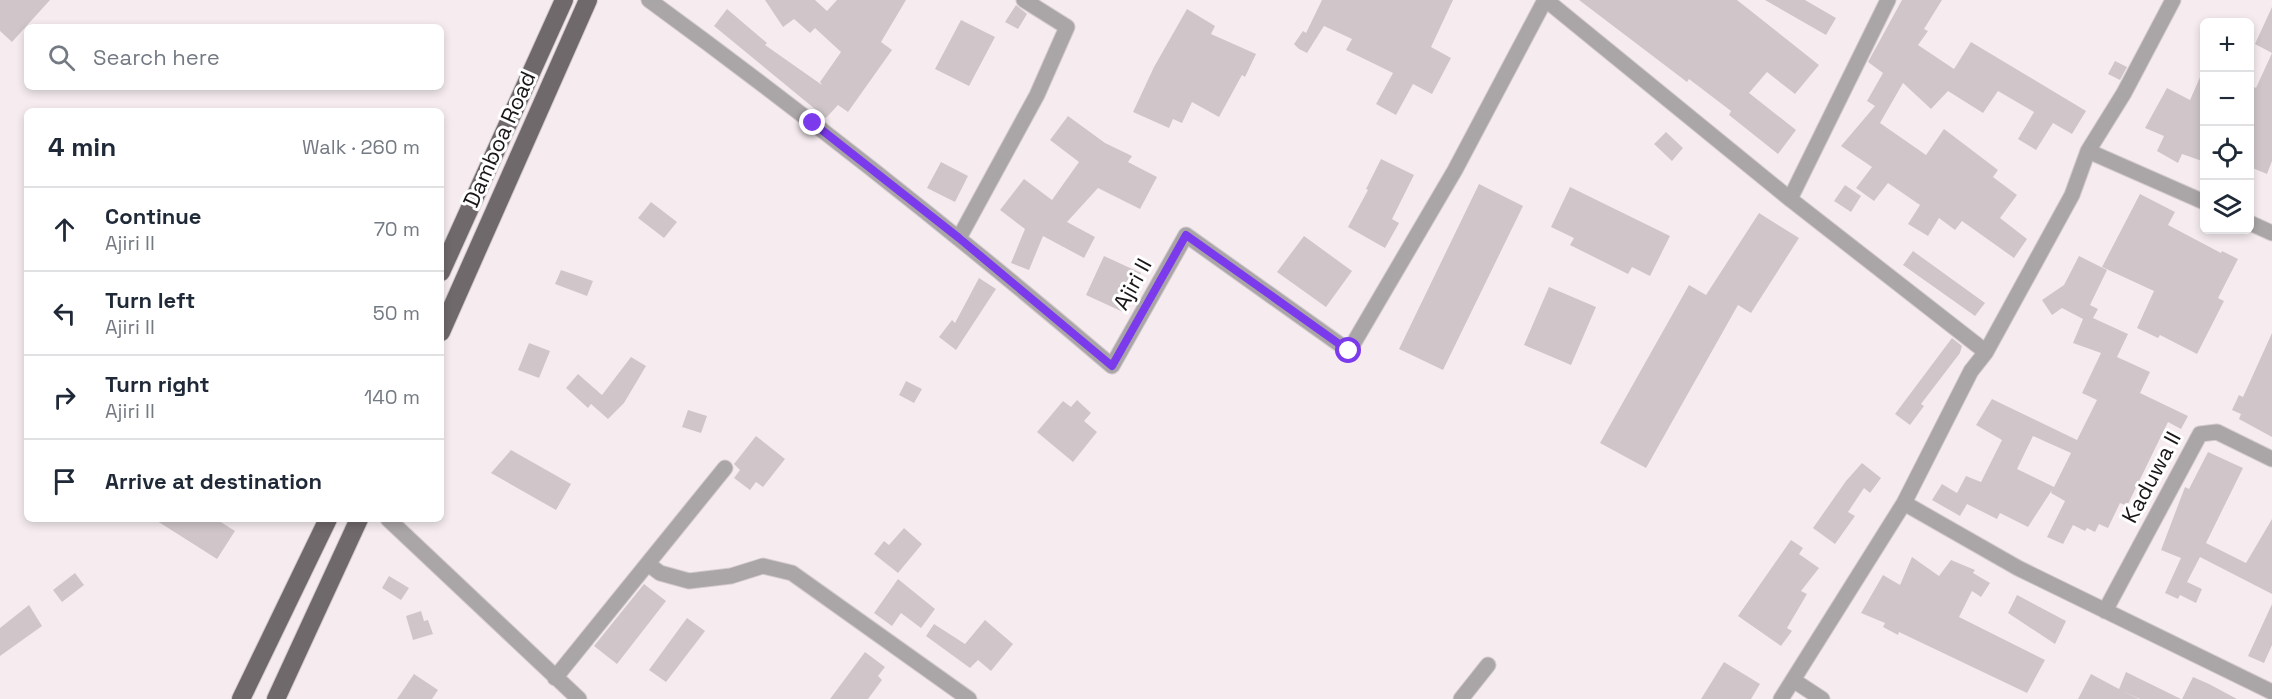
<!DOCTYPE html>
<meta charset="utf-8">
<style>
body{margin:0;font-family:"Space Grotesk",sans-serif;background:#f6f6f7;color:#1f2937}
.controls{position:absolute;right:18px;top:18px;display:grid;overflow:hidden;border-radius:9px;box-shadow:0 3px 9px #0003}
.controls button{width:54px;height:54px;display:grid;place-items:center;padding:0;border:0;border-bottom:2px solid #e0e1e3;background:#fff;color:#1f2937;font:30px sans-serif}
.stop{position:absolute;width:18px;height:18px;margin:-14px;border:4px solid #7c3aed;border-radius:50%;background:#fff}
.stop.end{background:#7c3aed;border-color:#fff;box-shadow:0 2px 6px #0008}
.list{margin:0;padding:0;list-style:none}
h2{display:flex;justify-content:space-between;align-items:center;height:78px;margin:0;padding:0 24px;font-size:26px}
h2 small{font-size:20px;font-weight:400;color:#747a83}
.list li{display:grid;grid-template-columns:39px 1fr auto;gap:18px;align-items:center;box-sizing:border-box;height:84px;padding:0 24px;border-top:2px solid #e0e1e3}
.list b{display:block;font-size:22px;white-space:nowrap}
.list p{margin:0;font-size:20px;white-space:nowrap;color:#747a83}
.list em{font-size:20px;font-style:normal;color:#747a83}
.icon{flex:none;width:33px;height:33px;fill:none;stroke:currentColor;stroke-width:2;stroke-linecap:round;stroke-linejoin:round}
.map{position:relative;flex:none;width:2272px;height:699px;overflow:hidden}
.search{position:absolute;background:#fff;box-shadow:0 3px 9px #0003;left:24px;top:24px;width:420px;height:66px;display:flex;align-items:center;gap:15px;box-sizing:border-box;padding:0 21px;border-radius:9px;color:#747a83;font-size:22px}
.panel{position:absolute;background:#fff;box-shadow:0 3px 9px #0003;left:24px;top:108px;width:420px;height:414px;border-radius:9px}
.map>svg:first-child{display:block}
</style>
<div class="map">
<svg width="2272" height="699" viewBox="0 0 2272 699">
<rect width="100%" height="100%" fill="#f6ecf0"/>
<path fill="#d0c6ca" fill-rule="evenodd" d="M 0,0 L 50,0 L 12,42 L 0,31 Z
M 765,0 L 815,0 L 827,11 L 837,0 L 906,0 L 881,42 L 892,50 L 848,112 L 838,105 L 826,118 L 714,26 L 727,9 L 767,43 L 765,45 L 822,85 L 820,82 L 841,52 L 815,28 L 810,33 L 794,19 L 783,27 Z
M 1322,0 L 1453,0 L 1431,47 L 1451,58 L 1432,94 L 1413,84 L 1396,115 L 1376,104 L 1393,73 L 1346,50 L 1352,39 L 1324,26 L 1307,53 L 1299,49 L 1294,44 L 1303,31 L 1306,33 Z
M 1579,0 L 1737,0 L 1819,65 L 1795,94 L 1767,72 L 1749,93 L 1796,130 L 1778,154 L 1729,115 L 1731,111 L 1689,79 L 1687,82 Z
M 1765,0 L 1805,0 L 1836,18 L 1826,35 Z
M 1902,0 L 1942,0 L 1924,29 L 1928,31 L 1918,45 L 1954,69 L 1971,42 L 2086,111 L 2072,134 L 2053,123 L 2036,150 L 2018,139 L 2034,112 L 1998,91 L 1983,113 L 1948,91 L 1931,109 L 1903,83 L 1880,123 L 1926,155 L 1944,129 L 1998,170 L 1993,177 L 2017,195 L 2000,218 L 2027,239 L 2014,258 L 1962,221 L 1955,230 L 1939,218 L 1928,236 L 1908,224 L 1920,205 L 1888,183 L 1874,201 L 1856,188 L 1872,167 L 1841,146 L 1875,106 L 1867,101 L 1883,73 L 1868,62 Z
M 1016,5 L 1027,14 L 1018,29 L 1005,22 Z
M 2272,7 L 2272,53 L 2255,44 Z
M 1187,9 L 1215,26 L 1211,34 L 1256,54 L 1245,77 L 1242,75 L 1219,117 L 1192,102 L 1182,123 L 1173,119 L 1169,128 L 1133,112 L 1154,67 Z
M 961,20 L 995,37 L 969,86 L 935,69 Z
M 2272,53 L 2272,161 L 2267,174 L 2250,167 L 2250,85 L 2256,88 Z
M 2115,61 L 2127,67 L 2120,80 L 2108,74 Z
M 2205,66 L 2205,162 L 2182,154 L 2178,163 L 2157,151 L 2164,136 L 2145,128 L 2167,88 L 2190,100 Z
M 1068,116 L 1105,143 L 1132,156 L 1128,162 L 1157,177 L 1140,209 L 1098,188 L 1067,222 L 1095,237 L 1084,258 L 1043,236 L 1029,270 L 1011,263 L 1025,229 L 1000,210 L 1024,179 L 1052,200 L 1079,162 L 1050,140 Z
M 1666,132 L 1683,148 L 1672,161 L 1654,144 Z
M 1381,159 L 1414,175 L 1392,219 L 1399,223 L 1385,248 L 1348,227 L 1368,190 L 1366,189 Z
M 941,162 L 968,176 L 955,202 L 927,188 Z
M 1479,184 L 1523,206 L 1443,370 L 1399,349 Z
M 1845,185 L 1861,196 L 1851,212 L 1834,201 Z
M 1570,187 L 1670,236 L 1650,276 L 1632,267 L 1628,274 L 1570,245 L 1574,238 L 1551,227 Z
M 2140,194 L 2175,212 L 2168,225 L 2221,253 L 2222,251 L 2238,259 L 2218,298 L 2224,301 L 2197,354 L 2160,335 L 2158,338 L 2137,328 L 2154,291 L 2102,267 Z
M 651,202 L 677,222 L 664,238 L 638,218 Z
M 1759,213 L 1799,238 L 1751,313 L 1738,305 L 1646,468 L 1600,443 L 1689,285 L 1706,295 Z
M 1304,236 L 1352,271 L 1326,307 L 1277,272 Z
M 1913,251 L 1985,303 L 1975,316 L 1903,265 Z
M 1104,256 L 1141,273 L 1123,312 L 1086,295 Z
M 2079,256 L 2107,270 L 2090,305 L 2098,309 L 2093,318 L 2128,334 L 2117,357 L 2150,372 L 2140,393 L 2188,416 L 2181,429 L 2168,422 L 2127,506 L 2120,503 L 2108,528 L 2099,524 L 2095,532 L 2087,528 L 2085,531 L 2073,525 L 2063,544 L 2047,537 L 2065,501 L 2051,493 L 2052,490 L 2028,527 L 2000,513 L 1997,519 L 1967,504 L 1960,516 L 1932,500 L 1942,484 L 1957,493 L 1966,476 L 1981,482 L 2002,440 L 1976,425 L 1992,399 L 2077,440 L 2097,400 L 2082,393 L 2101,353 L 2073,343 L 2083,319 L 2062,308 L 2052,315 L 2042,300 L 2064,285 ZM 2033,436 L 2071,453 L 2054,487 L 2017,469 Z
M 561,270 L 593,281 L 587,296 L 555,284 Z
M 979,278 L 996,289 L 956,350 L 939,337 L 952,320 L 955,323 Z
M 1549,287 L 1596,307 L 1571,365 L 1524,345 Z
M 2272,333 L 2272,437 L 2239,419 L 2241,414 L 2232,410 L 2239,395 L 2243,397 Z
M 1952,338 L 1962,346 L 1960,353 L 1921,404 L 1924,406 L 1910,425 L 1895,414 Z
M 529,343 L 550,351 L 539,378 L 518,370 Z
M 631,357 L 646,366 L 624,403 L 608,419 L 591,404 L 588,408 L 566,388 L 578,374 L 602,395 Z
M 906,381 L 922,389 L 914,403 L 899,395 Z
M 1077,400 L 1091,413 L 1084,421 L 1097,432 L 1073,462 L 1037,432 L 1063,401 L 1071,407 Z
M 688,410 L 707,416 L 701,433 L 682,427 Z
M 756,436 L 785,459 L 763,487 L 756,482 L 750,490 L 734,478 L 740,470 L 734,464 Z
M 511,450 L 571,484 L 556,510 L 491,473 Z
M 2208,452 L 2243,468 L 2206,543 L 2246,563 L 2272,519 L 2272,594 L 2200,557 L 2187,582 L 2202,589 L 2196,603 L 2180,595 L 2178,599 L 2165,593 L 2181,558 L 2161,550 L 2185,487 L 2189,489 Z
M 1862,463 L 1881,478 L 1870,493 L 1864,488 L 1848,512 L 1855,516 L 1835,544 L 1813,528 L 1846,481 Z
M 154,519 L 216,519 L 235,531 L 217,559 Z
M 904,528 L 922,544 L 898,573 L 874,554 L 884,541 L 889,545 Z
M 1791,540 L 1803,548 L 1799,554 L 1819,568 L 1801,591 L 1807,594 L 1787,628 L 1792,631 L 1781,646 L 1738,616 Z
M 1912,557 L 1939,576 L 1951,560 L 1975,570 L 1973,573 L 1990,583 L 1981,597 L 1972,591 L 1959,617 L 2045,660 L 2027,693 L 1899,632 L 1898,635 L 1883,627 L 1885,623 L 1861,613 L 1883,575 L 1900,585 Z
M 75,573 L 84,585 L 62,602 L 53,590 Z
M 389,576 L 409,588 L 401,600 L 382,588 Z
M 898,579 L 935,609 L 921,628 L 901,613 L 892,626 L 874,613 Z
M 644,584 L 666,601 L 617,664 L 594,646 Z
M 2017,595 L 2066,621 L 2055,644 L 2008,613 Z
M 2272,604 L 2272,645 L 2264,663 L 2248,656 Z
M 29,605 L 42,626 L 0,656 L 0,628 Z
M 421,611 L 424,621 L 428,620 L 433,634 L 413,640 L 406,616 Z
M 687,618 L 705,631 L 666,682 L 649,670 Z
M 985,620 L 1013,644 L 991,671 L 978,660 L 970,668 L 926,636 L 934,624 L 965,644 Z
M 865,652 L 885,667 L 878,676 L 882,680 L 868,699 L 830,699 Z
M 1724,662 L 1760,684 L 1751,699 L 1701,699 Z
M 2126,672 L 2181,699 L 2140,699 L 2122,691 L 2139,699 L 2078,699 L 2091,674 L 2119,689 Z
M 414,674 L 438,690 L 432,699 L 397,699 Z
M 2193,677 L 2209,684 L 2237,699 L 2182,699 Z"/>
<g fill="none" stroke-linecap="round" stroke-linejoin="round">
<defs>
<path id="minor" d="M 649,0 C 808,116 962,238 1112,366 L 1186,235 L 1349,351 L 1455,170 L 1545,0
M 1546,0 L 1790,199 L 1986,352
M 2088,151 L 2204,202
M 1790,199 L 1888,0
M 2250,223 L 2272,233
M 959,238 L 1037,95 L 1067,27 L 1024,0
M 1904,503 L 2018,568 L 2272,692
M 388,519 L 579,699
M 648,564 L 660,573 L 689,581 L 731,576 L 763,566 L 792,573 L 969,699
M 2105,611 L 2200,434 L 2217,432 L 2272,459
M 555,678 L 725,468
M 1793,680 L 1822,699
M 1461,699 L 1488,665
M 1781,699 L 1904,503 L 1971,371 L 1986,352 L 2072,195 L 2088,151 L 2124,93 L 2173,0"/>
<path id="primary" d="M 441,272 L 564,0
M 441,332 L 588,0
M 241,699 L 328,519
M 276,699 L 359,519"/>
</defs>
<use href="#minor" stroke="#d3cace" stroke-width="17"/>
<use href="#primary" stroke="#d3cace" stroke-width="20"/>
<use href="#minor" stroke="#aaa5a7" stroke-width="15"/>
<use href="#primary" stroke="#70696c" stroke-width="18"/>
</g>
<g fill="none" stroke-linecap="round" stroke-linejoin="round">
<path stroke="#7c3aed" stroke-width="8" d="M 813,123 L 959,238 L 1112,366 L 1186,235 L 1349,351"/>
</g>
<g text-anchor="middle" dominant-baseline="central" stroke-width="6" stroke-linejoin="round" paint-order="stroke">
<g font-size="22" fill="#1b1719" stroke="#fff">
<text transform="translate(499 139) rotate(-66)">Damboa Road</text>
<text transform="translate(1132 284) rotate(-61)">Ajiri II</text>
<text transform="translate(2151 477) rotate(-62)">Kaduwa II</text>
</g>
</g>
</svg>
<div class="controls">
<button>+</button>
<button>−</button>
<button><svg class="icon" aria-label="locate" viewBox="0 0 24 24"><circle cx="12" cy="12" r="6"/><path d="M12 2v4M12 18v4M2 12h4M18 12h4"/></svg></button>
<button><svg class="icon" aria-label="layers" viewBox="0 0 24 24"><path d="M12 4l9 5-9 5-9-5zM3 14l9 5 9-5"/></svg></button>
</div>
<div class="stop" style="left:1349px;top:351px"></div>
<div class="stop end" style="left:813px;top:123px"></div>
<div class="search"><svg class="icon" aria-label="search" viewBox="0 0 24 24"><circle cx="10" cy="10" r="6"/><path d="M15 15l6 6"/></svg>Search here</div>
<section class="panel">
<h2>4 min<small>Walk · 260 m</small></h2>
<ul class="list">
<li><svg class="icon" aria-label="ahead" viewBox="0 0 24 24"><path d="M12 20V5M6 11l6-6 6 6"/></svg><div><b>Continue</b><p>Ajiri II</p></div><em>70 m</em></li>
<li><svg class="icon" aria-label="left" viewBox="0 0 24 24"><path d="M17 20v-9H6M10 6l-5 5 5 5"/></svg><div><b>Turn left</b><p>Ajiri II</p></div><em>50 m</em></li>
<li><svg class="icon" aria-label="right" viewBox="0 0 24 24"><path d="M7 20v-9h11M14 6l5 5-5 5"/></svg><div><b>Turn right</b><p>Ajiri II</p></div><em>140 m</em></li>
<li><svg class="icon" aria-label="arrive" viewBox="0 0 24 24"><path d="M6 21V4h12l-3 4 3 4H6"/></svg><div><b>Arrive at destination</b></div></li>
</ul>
</section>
</div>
